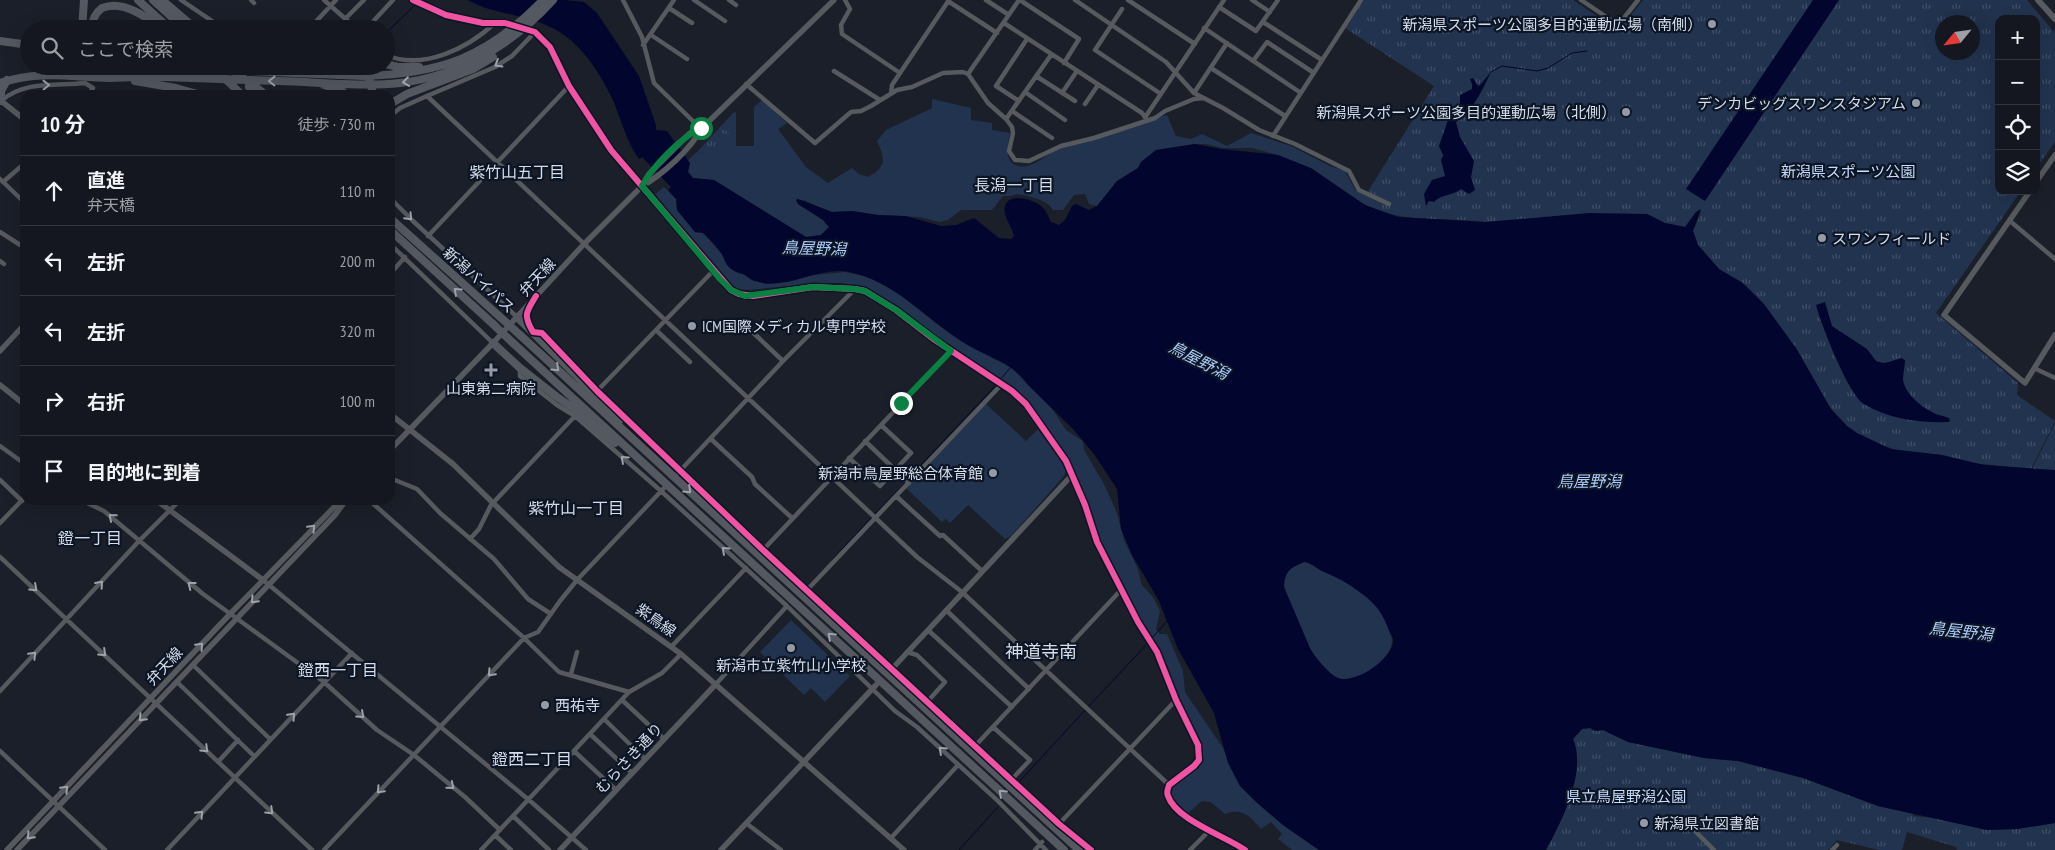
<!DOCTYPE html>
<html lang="ja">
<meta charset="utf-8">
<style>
body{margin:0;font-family:"PT Sans Narrow","Noto Sans JP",sans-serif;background:#1d2028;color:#f1f3f6}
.controls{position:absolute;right:15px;top:15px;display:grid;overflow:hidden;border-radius:10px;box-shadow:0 5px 20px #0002}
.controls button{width:45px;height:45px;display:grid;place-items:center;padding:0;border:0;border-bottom:1px solid #33363d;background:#14171f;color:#f1f3f6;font:25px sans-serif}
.compass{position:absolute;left:1935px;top:15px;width:45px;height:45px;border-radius:50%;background:#14171f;box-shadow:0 5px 20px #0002;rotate:241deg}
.stop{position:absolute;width:15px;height:15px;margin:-11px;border:4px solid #0b8043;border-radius:50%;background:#fff}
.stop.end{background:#0b8043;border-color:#fff;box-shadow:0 1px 5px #0008}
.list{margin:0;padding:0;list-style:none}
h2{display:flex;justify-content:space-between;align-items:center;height:65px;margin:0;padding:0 20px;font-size:21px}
h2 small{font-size:16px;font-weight:400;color:#9d9fa4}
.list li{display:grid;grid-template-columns:32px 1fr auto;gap:15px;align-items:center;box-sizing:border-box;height:70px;padding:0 20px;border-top:1px solid #33363d}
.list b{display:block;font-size:19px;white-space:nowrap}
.list p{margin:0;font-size:16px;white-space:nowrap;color:#9d9fa4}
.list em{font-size:16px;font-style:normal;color:#9d9fa4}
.icon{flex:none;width:28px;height:28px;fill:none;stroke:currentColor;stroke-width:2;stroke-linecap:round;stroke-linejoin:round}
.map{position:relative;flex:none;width:2055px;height:850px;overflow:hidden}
.search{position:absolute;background:#14171f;box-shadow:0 5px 20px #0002;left:20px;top:20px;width:375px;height:55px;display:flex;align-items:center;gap:12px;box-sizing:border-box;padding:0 18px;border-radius:28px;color:#9d9fa4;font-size:19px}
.panel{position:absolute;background:#14171f;box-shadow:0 5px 20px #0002;left:20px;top:90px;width:375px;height:415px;border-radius:15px}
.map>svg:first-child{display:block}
</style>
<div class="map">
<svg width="2055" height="850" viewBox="0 0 2055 850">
<defs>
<pattern id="park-tufts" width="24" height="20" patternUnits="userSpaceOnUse" patternTransform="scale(1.25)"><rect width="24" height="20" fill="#22334f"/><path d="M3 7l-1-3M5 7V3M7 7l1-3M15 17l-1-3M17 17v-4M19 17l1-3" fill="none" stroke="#415068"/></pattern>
</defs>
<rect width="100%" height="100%" fill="#1a1f29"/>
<path fill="#22334f" d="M 932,99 L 971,108 L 971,120 L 992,123 L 992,130 L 1010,133 C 1008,143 1003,162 1018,166 C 1032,170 1048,153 1060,148 C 1094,134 1132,126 1167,115 L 1176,136 L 1191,139 L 1202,134 L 1227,146 L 1251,133 L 1291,146 L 1330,166 L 1345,171 L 1356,191 L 1352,197 L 1311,169 L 1278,155 L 1252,148 L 1222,148 L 1206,144 L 1195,144 L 1156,150 L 1141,162 L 1138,168 L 1117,181 L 1097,206 L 1089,204 L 1085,194 L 1074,195 L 1063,210 L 1053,210 C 1047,199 1028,196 1017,194 L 1011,196 L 1003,196 L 992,210 L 961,210 L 948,220 L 939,222 L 920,217 L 878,215 L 852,211 L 832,212 L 819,207 L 804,200 L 798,204 L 823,220 L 829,227 L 821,235 L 806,237 L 714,180 L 693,178 L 688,172 L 690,164 L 688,160 L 698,151 L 701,154 L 730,134 L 721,126 L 733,113 L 736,112 L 736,146 L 754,146 L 754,107 L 762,100 L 787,123 L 778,129 L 806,167 L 828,183 L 852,168 L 859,174 L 868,177 C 887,167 885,158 877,141 L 886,130 L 932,108 Z
M 664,187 L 676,199 L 677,210 L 695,232 L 703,233 L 722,254 L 726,263 L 754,281 L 845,272 L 873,278 L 885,285 L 904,297 L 937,324 L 994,359 L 1010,366 L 1053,410 L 1066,430 L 1083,441 L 1084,450 L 1105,486 L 1117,513 L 1124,540 L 1137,567 L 1142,585 L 1153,597 L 1160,611 L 1156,629 L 1160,634 L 1167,634 L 1183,671 L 1185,692 L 1223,748 L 1240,786 L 1283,825 L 1319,850 L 1292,850 L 1278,839 L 1282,834 L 1271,822 L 1261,829 C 1251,817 1242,807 1225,814 L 1211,802 L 1202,801 L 1187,814 L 1171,796 L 1173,784 L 1199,767 L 1202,758 L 1202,745 L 1177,697 L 1162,657 L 1153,640 L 1142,624 L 1098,538 L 1091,513 L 1069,461 L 1025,399 L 1014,390 L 957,351 L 898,306 L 867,288 L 841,283 L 819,283 L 748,290 L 738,289 L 725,281 L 655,194 Z
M 986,404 L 1026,441 L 1038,429 C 1047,443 1058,455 1066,470 L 1064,476 L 1011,536 L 1005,539 L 968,505 L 950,523 L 946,519 L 942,522 L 906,488 Z
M 1304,562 C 1312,563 1317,569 1324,572 C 1340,579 1360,588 1373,601 C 1380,609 1392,630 1392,641 C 1392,653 1376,667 1367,672 C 1359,677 1347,682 1338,678 C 1330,675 1318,662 1313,655 C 1305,642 1281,592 1284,578 C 1287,568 1295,566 1304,562 Z
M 791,620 L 850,676 L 825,702 L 811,688 L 804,695 L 760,652 Z"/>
<path fill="url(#park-tufts)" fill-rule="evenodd" d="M 1364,0 L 1573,0 L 1612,26 L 1623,25 L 1643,0 L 2027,0 L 2055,33 L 2055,142 L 2036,169 L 2036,19 L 1999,19 L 1999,191 L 2021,191 L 1936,313 L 2018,383 L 2017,395 L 2055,421 L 2031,469 L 1973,463 L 1942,455 L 1900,451 L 1878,444 L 1857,433 L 1847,426 L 1831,409 L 1796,348 L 1728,276 L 1719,269 L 1698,245 L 1693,231 L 1700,215 L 1701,210 L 1696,212 L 1686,227 L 1665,223 L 1647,214 L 1485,222 C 1434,215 1399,227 1352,197 L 1358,188 L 1367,193 L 1434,86 L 1345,28 ZM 1942,22 L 1972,22 L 1972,52 L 1942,52 Z
M 721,126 L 730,134 C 724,147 721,156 705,157 L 698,151 Z
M 2055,423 L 2055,470 L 2032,469 Z
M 1590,728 L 1593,731 L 1603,730 L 1628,742 L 1704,758 L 1738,761 L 1781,772 L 1803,778 L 1878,806 L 1913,814 L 1913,816 L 1934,818 L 1987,830 L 2017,829 L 2055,823 L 2055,850 L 1957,850 L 1956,847 L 1907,832 L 1902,850 L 1879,850 L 1837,840 L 1828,850 L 1546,850 C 1562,821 1587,771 1573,739 L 1582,729 Z"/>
<path fill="#02062e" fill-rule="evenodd" d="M 468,0 L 566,0 L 584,2 L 597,13 L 639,76 L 656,125 L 656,130 L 667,131 L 690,163 L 688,172 L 693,178 L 714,180 L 806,237 L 821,235 L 829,227 L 823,220 L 798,204 L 796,200 L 798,199 L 832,212 L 852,211 L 878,215 L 906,216 L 941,226 L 956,225 L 974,218 L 999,238 L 1011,239 L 1014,236 C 1012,226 1002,216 1005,206 C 1009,191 1037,200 1043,208 C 1047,212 1049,218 1051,222 L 1059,225 L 1065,220 L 1072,206 L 1076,204 L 1089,210 L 1097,206 L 1117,181 L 1138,168 L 1141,162 L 1156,150 L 1195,144 L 1221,149 L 1278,155 L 1311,168 L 1365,205 L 1398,217 L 1485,222 L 1589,213 L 1647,214 L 1665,223 L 1685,227 L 1696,212 L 1701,209 L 1693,231 L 1698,245 L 1719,269 L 1743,283 L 1764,304 L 1796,348 L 1831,409 L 1847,426 L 1857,433 L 1891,449 L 1942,455 L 1984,465 L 2055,470 L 2055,823 L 2017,829 L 1987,830 L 1878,806 L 1803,778 L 1738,761 L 1704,758 L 1628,742 L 1603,730 L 1597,731 L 1590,728 L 1582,729 L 1573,739 C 1587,771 1562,821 1546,850 L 1319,850 L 1283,825 L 1256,802 L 1240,786 L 1228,763 L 1214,713 L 1178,649 L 1159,601 L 1132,555 L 1121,529 L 1117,489 L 1094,454 L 1073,429 L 1027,384 C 1012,361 983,356 961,341 C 924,317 894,281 849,272 C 818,266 785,292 755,281 C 751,280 748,277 745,275 C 740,273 735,272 731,269 C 725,264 725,259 721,253 C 716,246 710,239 703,233 L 695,232 L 677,210 L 676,199 L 668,190 L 671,187 L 642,157 L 639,159 C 625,140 621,117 611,96 C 597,68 578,39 548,26 C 523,14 492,14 468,0 ZM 1304,562 C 1312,563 1317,569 1324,572 C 1334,576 1342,580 1351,586 C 1369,598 1381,608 1388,628 C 1389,632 1392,636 1393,639 C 1395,658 1356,684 1338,678 C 1330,675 1314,656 1310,648 L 1284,587 C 1285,571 1290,568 1304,562 Z
M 1813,0 L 1839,0 L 1705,201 L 1686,189 Z
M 1491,72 C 1482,91 1473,110 1456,122 L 1460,137 L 1474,161 L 1471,177 L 1475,190 L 1469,194 L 1461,189 C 1453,196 1441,194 1434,202 L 1429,201 L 1426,206 L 1424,194 L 1432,180 L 1445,176 L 1441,160 L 1443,155 L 1439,146 L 1449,117 L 1460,110 L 1460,95 L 1472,89 L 1472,84 L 1470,79 L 1473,78 L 1478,86 L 1480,85 Z
M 1825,302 L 1832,326 L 1867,349 L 1876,361 L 1883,363 L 1889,362 L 1901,358 L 1905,360 C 1905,366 1903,373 1903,380 C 1905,393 1920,406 1932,412 C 1938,416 1944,415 1950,419 L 1949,422 C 1920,423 1888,419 1864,404 C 1848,394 1821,324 1816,305 Z"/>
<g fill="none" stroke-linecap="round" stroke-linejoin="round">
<path stroke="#02062e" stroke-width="1" d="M 386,33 L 416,4
M 1491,72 L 1502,66 L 1537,71 L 1548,68 L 1572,53 L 1587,51
M 999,381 L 1011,367
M 907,480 L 997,384
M 875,514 L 905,483
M 833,559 L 872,517
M 1153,637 L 1167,621
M 1089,706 L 1148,643
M 1019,782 L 1086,709
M 959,850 L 998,807"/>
<path stroke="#56595d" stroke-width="4.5" d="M 181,0 L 215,23 L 227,29
M 251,0 L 254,3
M 324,0 L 357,29
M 413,0 C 441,17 474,23 505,23
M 623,0 L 642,37 L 654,83 L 701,129
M 694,0 L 725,21
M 729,0 L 736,5
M 845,0 L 850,9 L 841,25 L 842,34 L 900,73
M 986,0 L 1009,15
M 1020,0 L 1079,39 L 1064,63
M 1075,0 L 1166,62 L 1194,93 L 1223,108 L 1259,130 L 1295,144 L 1349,171 L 1359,190 L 1389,204
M 1128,0 L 1195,44
M 1252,0 L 1270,12
M 1581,0 L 1614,22 L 1620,23 L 1638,0
M 948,1 L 997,33
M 1219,7 L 1256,31 L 1278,0
M 669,8 L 692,23
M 1122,9 L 1095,50 L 1161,94
M 346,18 L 364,0
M 1263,22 L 1322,60
M 1004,23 L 1142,113 L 1147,120
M 310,28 L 336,0
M 1204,28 L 1301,93
M 304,29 L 317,29
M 366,29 L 393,0
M 651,35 L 687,59
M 643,45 L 674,0
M 386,55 C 423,71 468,48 495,23
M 1253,61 L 1267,42 L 1314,73
M 1211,68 L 1285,116
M 834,71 L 880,100
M 968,74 L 1019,0
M 1036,76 L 1075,101
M 746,84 L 815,143 L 851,112 L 861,111 L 871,106 L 897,90 L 912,87 L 943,73 L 963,72 L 968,74 L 988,103 L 1006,119 L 1012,127 L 1013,133 L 1009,151 L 1015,160 L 1029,161 L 1061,146 L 1094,138 L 1155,118 L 1165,111 L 1194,99 L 1204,98
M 1025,92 L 1065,120
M 891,93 L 892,85 L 949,0
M 1062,93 L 1077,71
M 1194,93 L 1227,43
M 427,96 L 917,557 L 962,592 L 1169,785
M 1,101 C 25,80 57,86 85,83 L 93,88 L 88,95
M 1019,101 L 996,86 L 1027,39
M 1085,104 L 1098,85
M 1012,111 L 1052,138
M 390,116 L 400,108 L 427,96 L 495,67 L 512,56 L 535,32 L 550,47 L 569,86 L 611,150 L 731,290 L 739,294 L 753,296 L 813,287 L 855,289 L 865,291 L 896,310 L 935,340 L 1012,391 L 1026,404 L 1066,461 L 1085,505 L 1097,542 L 1138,622 L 1157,652 L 1176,700 L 1198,745 L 1199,760 L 1194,766 L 1169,785 C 1168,789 1166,792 1168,796 C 1176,820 1225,836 1245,850
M 1146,116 L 1224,0
M 1006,119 L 1051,55
M 1273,136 L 1361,0
M 0,179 L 25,203
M 3,182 L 25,163
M 390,198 L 413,221 L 517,317
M 2010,221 L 2055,259
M 0,232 L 25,248
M 428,236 L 569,86
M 390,244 L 493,343
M 0,261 L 4,264
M 390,274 L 405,257
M 744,324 L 783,361
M 656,330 L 690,362
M 533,332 L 542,333 L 597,391 L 763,550 L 1059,824 L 1091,850
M 520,368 L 520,376 L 557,405 L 575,416 L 661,491 L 787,606 L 895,711 L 917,727 L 997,800 L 1046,850
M 2034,368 L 2055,378
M 597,391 L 713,271
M 711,439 L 752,477 L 755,484 L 792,518
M 865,441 L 909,483
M 0,446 L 25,464
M 849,458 L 880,486 L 911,453 L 881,425
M 677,474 L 783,361 L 855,289
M 390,478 L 417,489 L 440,513 L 494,559 L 528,599 L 551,614
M 0,480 L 22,501
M 896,496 L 940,536 L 943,535 L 982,571
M 81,500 L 104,511 L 203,594 L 324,682 L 377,730 L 414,755 L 465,797 L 500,830
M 369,500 L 524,638 L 559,672 L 629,692
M 0,523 L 25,497
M 470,539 L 479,529 L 491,505 L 575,416
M 763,550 L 951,351
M 0,557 L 312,850
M 263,580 L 529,800 L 586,850
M 807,590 L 1001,385
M 946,610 L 1029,689
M 928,630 L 1012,707
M 672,646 L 746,568
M 907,652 L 917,655 L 945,682 L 928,701
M 193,665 L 270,739
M 571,674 L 577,652
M 177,682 L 254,756
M 716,684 L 787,606
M 0,691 L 139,541 L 180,500
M 622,700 L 664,739
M 604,719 L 645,759
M 993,727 L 1030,760 L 1012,779
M 590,734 L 632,773
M 975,746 L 1121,590
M 0,751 L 105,850
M 574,751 L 616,790
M 218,762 L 238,740
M 513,816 L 549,850
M 746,823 L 781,850
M 1058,825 L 1176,700
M 1695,831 L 1714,850
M 495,835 L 511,850
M 891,838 L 958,765
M 167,850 L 352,653
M 324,850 L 524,638 L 538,632 L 560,601 L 577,580 L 665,487
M 481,850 L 629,692 L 662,673 L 681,654
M 1035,850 L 1042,842
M 1190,850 L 1210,830
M 1832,850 L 1837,845"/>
<path stroke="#56595d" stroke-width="5.5" d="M 0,100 L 25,120
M 2036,182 L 2055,155
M 642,186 C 662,175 691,149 701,129 L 834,0
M 2030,191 L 1944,315 L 2025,383 L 2055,335
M 530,306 C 525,314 526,320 530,328
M 0,351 L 25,324
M 0,385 L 25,405
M 390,414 L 453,464 L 559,567 L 681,654 L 904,850
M 390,450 L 493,343 L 584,244 L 642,186 L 649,174 L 690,133 L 701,129
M 156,500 L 263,580
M 890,671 L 1072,475
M 7,850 L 231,613 L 341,500
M 17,850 L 335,515 L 346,500
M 560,850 L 716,684
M 721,850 L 876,685"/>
<path stroke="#585b60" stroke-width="6" d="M 2038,0 L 2055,19"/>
<path stroke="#545860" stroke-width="8" d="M 138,0 L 170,29
M 153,0 L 185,29
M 162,0 L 196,29
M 82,29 L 84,0
M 92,29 C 92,20 95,13 102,8 C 122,0 146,16 161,29
M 0,41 L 29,45
M 386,64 L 398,67 L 419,67
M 94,66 L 106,72 L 123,73
M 136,66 L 363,76 C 441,74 488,57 543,0
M 135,81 L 176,88 L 201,95
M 0,83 C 41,70 68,77 109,78 C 126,78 144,76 162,77 C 201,78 240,80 279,81 C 319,82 360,87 400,83 C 460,76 513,44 553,0
M 324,85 L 340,90 L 347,95
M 233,86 L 242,95
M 249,87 L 258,95
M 256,87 L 266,95
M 1,101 L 1,91 L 7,80
M 390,104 L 407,94 L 473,69 L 493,57
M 390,218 L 499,316
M 390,230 L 493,324
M 517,317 L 598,397 L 619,421
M 520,335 L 1079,850
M 493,343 L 520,368 L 557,397 L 573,408 L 615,443
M 513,343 L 1064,850"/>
<path stroke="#545860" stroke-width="8" d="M 228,68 L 256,87
M 214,69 L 233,86
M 363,70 L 370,81 L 372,90
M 499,316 L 520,335
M 493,324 L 513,343"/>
<defs>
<path id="cycleway" d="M 413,0 L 446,15 L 483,23 L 505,23 L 535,32 L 550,47 L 569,86 L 611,150 L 731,290 L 739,294 L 753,296 L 813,287 L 855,289 L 865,291 L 896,310 L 935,340 L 1012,391 L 1026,404 L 1066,461 L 1085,505 L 1097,542 L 1138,622 L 1157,652 L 1176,700 L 1198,745 L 1199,760 L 1194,766 L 1169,785 C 1168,789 1166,792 1168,796 C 1176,820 1225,836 1245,850
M 536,296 C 526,312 523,315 533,332 L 542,333 L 597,391 L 763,550 L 1059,824 L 1091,850"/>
</defs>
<use href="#cycleway" stroke="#0b1525" stroke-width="9"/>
<use href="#cycleway" stroke="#f153a3" stroke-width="6"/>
</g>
<defs><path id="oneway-chevron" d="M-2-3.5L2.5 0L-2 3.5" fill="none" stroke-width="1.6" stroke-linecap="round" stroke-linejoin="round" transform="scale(1.25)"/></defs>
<g stroke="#9ca2aa">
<use href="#oneway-chevron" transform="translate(498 64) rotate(149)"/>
<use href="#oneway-chevron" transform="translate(46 85) rotate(-1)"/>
<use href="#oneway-chevron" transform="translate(409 217) rotate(47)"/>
<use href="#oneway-chevron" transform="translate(624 459) rotate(-138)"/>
<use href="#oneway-chevron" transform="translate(112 517) rotate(-139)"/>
<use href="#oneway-chevron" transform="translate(312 528) rotate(-46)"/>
<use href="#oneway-chevron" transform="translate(725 550) rotate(-138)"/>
<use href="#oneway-chevron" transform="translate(100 584) rotate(-48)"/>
<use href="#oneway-chevron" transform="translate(191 585) rotate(-142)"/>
<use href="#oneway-chevron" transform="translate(34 588) rotate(43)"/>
<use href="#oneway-chevron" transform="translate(254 600) rotate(133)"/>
<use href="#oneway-chevron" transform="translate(200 646) rotate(-47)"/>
<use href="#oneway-chevron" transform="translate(103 653) rotate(43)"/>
<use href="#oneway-chevron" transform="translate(33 655) rotate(-46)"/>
<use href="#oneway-chevron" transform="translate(491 673) rotate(133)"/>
<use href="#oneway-chevron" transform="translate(361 715) rotate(42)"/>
<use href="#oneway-chevron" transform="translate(292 716) rotate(-47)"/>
<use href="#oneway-chevron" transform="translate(142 718) rotate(133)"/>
<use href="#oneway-chevron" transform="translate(205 749) rotate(44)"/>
<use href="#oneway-chevron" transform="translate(942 750) rotate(-137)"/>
<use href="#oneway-chevron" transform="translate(451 786) rotate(39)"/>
<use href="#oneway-chevron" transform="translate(65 789) rotate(-46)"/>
<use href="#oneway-chevron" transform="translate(380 790) rotate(133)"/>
<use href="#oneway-chevron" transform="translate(270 811) rotate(44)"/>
<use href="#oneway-chevron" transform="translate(200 814) rotate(-47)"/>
<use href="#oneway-chevron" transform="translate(30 836) rotate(133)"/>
</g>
<g stroke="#9ca1ab">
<use href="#oneway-chevron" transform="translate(272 81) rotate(-179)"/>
<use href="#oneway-chevron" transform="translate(406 82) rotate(172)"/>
<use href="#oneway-chevron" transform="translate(457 291) rotate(-138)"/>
<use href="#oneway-chevron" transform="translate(556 368) rotate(43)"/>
<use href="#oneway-chevron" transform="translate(688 490) rotate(43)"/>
<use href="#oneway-chevron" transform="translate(831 636) rotate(-137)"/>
<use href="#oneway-chevron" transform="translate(1002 793) rotate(-137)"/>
</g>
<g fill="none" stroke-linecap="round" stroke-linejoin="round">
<path stroke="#0b8043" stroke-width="6" d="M 701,128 C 680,138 653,166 642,186 L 720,279 L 731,290 L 745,296 L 813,287 L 855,289 L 865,291 L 896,310 L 951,351 L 901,403"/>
</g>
<g fill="#949aa6" stroke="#0b1525" stroke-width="2">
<circle cx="1712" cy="24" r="5"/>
<circle cx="1916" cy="103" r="5"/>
<circle cx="1626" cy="112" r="5"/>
<circle cx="1822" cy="238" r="5"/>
<circle cx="692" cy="326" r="5"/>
<path d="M488.5 362.5h5v5h5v5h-5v5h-5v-5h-5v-5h5z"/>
<circle cx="993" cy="473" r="5"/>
<circle cx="791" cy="648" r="5"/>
<circle cx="545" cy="705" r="5"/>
<circle cx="1644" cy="823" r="5"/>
</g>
<g text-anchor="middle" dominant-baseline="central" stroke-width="4.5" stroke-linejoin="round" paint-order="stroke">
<g font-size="15" fill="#d6dde9" stroke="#0b1525" text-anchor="end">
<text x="1702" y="24">新潟県スポーツ公園多目的運動広場（南側）</text>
<text x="1906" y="103">デンカビッグスワンスタジアム</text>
<text x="1616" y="112">新潟県スポーツ公園多目的運動広場（北側）</text>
<text x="1832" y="238" text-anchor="start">スワンフィールド</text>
<text x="702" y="326" text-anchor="start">ICM国際メディカル専門学校</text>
<text x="491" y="388" text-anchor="middle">山東第二病院</text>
<text x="983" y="473">新潟市鳥屋野総合体育館</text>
<text x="791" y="665" text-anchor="middle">新潟市立紫竹山小学校</text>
<text x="555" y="705" text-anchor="start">西祐寺</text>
<text x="1654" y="823" text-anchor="start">新潟県立図書館</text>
</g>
<g font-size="15" fill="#c9dcfb" stroke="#0b1525">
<text x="1848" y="171">新潟県スポーツ公園</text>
<text x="1626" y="796">県立鳥屋野潟公園</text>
</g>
<g font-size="15" fill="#d6dde9" stroke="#0b1525">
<text transform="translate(537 277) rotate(-47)">弁天線</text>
<text transform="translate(479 280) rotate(42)">新潟バイパス</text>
<text transform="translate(656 620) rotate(35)">紫鳥線</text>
<text transform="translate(164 666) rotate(-47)">弁天線</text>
<text transform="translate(629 758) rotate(-47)">むらさき通り</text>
</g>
<g font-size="16" fill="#d6dde9" stroke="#0b1525">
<text x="517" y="172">紫竹山五丁目</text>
<text x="1014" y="185">長潟一丁目</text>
<text x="576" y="508">紫竹山一丁目</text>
<text x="90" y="538">鐙一丁目</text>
<text x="338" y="670">鐙西一丁目</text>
<text x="532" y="759">鐙西二丁目</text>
</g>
<g font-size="16" font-style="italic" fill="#afccfa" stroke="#0b1525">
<text transform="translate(814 248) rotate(2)">鳥屋野潟</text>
<text transform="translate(1199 360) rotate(27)">鳥屋野潟</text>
<text x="1589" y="481">鳥屋野潟</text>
<text transform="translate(1961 631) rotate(6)">鳥屋野潟</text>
</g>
<g font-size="18" fill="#d6dde9" stroke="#0b1525">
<text x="1041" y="651">神道寺南</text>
</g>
</g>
</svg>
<div class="controls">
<button>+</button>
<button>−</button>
<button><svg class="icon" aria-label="locate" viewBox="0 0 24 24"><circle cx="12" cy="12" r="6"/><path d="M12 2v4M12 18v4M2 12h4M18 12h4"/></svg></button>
<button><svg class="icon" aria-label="layers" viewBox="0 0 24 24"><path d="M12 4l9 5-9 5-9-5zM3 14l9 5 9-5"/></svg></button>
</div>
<svg class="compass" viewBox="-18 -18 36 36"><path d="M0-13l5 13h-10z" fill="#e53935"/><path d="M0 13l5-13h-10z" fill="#9d9fa4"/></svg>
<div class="stop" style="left:701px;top:128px"></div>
<div class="stop end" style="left:901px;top:403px"></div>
<div class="search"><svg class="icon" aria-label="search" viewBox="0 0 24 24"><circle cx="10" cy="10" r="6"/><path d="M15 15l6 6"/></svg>ここで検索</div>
<section class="panel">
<h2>10 分<small>徒歩 · 730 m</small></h2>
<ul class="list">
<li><svg class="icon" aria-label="ahead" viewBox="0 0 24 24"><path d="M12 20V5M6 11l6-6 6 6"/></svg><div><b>直進</b><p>弁天橋</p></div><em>110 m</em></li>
<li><svg class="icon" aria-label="left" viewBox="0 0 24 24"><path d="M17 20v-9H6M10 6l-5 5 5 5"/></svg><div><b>左折</b></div><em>200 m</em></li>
<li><svg class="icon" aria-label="left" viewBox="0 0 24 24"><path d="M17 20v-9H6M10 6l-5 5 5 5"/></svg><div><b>左折</b></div><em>320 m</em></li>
<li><svg class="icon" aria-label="right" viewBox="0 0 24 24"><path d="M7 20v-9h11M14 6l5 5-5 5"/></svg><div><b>右折</b></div><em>100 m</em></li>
<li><svg class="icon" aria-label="arrive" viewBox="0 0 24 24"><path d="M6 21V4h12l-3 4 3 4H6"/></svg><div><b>目的地に到着</b></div></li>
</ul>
</section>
</div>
